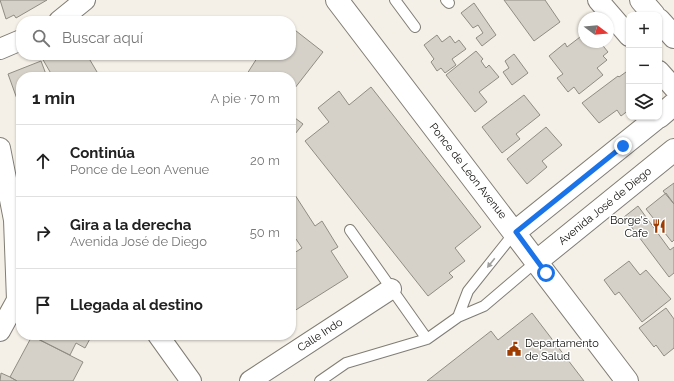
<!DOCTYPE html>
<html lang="es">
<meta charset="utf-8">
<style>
body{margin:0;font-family:Raleway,sans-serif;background:#f6f6f6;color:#222}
.controls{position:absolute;right:12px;top:12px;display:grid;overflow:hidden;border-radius:8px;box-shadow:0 1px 3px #0004}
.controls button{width:36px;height:36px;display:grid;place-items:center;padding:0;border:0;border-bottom:1px solid #e0e0e0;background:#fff;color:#222;font:20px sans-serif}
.compass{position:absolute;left:578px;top:12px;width:36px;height:36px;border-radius:50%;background:#fff;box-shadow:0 1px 3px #0004;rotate:106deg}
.stop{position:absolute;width:12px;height:12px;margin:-9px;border:3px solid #1a73e8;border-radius:50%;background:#fff}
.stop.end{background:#1a73e8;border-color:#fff;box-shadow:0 1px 4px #0008}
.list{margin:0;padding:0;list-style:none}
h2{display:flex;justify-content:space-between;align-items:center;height:52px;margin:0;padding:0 16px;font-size:17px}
h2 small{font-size:13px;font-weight:400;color:#767676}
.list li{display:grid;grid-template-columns:26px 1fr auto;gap:12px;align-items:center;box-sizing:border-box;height:72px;padding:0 16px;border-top:1px solid #e0e0e0}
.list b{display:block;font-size:15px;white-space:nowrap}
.list p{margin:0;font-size:13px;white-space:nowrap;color:#767676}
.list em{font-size:13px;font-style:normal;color:#767676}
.icon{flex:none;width:22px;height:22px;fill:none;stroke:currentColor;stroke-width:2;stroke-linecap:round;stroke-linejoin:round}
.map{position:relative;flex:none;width:674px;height:381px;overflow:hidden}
.search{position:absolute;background:#fff;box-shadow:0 1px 3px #0004;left:16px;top:16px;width:280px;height:44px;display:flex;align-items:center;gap:10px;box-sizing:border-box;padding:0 14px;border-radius:16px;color:#767676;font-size:15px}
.panel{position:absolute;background:#fff;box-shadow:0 1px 3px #0004;left:16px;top:72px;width:280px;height:268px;border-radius:16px}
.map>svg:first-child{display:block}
</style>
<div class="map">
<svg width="674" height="381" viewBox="0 0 674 381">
<rect width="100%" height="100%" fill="#f4f0e7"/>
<path fill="#d5d1c8" stroke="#908c84" d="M 0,0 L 47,0 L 16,18 L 14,15 L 6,19 Z
M 504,0 L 545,0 L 560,22 L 534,41 Z
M 474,3 L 496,35 L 482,46 L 476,38 L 483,33 L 478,25 L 473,28 L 461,13 Z
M 291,27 L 323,52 L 291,93 L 291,77 L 245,77 L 259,55 L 291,55 Z
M 584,34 L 584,42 L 600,42 L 608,52 L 603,56 L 607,60 L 597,68 L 603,75 L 579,94 L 574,87 L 568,92 L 557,78 L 563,74 L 549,56 L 565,43 L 567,47 Z
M 437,35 L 442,42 L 450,36 L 455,43 L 459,40 L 466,49 L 452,59 L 456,65 L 445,73 L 441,68 L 437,71 L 431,62 L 434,59 L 424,45 Z
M 476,51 L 483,59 L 481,61 L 486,68 L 489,65 L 499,77 L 479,92 L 487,102 L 475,112 L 446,75 Z
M 514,54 L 528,73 L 512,85 L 503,72 L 509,68 L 505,61 Z
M 47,55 L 87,55 L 100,77 L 53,77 L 42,58 Z
M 41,61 L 47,77 L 21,77 L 21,110 L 8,74 Z
M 626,72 L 629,75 L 629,110 L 621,116 L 617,110 L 599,123 L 582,103 L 618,76 L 619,77 Z
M 371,87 L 481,227 L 455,248 L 465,261 L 449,273 L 453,277 L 428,296 L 305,141 L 329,122 L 318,108 L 339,91 L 349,105 Z
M 524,95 L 540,115 L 516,134 L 520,139 L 502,153 L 482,127 Z
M 291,115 L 303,124 L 291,139 Z
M 546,127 L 562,145 L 542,161 L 547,167 L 527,184 L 507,159 Z
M 674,183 L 674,204 L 663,191 Z
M 666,193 L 674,204 L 674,240 L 672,242 L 646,209 Z
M 295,195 L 315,226 L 322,221 L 338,247 L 331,251 L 348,277 L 291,313 L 291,255 L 302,248 L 296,239 L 291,243 L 291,198 Z
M 638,206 L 670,250 L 674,247 L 674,273 L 669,277 L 624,217 Z
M 629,261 L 640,275 L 646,270 L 671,299 L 642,322 L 619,292 L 615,295 L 604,280 Z
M 666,308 L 674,319 L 674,348 L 664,356 L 656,345 L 654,347 L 639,328 Z
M 532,313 L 584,381 L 427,381 L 491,331 L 498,340 Z
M 30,335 L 92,335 L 85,348 L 76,343 L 70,355 Z
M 32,336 L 83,362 L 73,381 L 17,381 L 10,377 Z
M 1,373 L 10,377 L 17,381 L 0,381 Z"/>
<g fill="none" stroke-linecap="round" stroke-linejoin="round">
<defs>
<path id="lane" d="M 395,0 L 415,27
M 446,0 L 449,3
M 350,230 L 427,339
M 458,317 L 468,291 L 515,232
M 320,381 L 346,363 L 427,339 L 458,317 L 484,306 L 537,261"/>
<path id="street" d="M 598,0 L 629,36
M 59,21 L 85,0
M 0,49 L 21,40
M 659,71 L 674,88
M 0,148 L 14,220 L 17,300 L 0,331
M 158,335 L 191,381
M 250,381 L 391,289"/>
<path id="secondary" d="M 337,0 L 627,381
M 659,117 L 674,104
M 515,232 L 658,117
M 537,261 L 674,150"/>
<path id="highway" d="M 641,0 L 654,15
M 659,20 L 674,37"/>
</defs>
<use href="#lane" stroke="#807d75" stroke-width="12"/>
<use href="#street" stroke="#807d75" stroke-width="22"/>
<use href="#secondary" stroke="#807d75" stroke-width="24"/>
<use href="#highway" stroke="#807d75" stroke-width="24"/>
<use href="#lane" stroke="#fff" stroke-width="10"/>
<use href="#street" stroke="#fff" stroke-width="20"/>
<use href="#secondary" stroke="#fff" stroke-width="22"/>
<use href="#highway" stroke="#fff" stroke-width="22"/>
</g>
<defs><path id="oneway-solid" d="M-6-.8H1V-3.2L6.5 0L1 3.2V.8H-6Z"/></defs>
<use fill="#9f9f9e" href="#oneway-solid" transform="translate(491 263) rotate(129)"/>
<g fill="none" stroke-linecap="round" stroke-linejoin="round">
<path stroke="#1a73e8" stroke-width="5" d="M 546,273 L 516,232 L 623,146"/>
</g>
<defs>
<symbol id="restaurant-bare" viewBox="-9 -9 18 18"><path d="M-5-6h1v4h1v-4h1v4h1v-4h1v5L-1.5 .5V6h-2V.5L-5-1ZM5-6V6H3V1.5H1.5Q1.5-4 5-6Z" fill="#9f3c02" stroke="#fff" stroke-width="2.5" paint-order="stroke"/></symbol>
<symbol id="civic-bare" viewBox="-9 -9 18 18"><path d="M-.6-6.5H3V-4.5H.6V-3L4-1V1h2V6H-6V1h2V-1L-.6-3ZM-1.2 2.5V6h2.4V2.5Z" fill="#9f3c02" stroke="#fff" stroke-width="2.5" paint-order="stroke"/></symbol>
</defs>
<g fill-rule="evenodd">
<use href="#restaurant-bare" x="649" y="216" width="20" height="20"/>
<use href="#civic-bare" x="504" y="339" width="20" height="20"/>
</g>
<g text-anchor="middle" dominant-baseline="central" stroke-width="3" stroke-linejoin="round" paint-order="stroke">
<g font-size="11" fill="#100f0c" stroke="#fff">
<text transform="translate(468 171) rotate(52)">Ponce de Leon Avenue</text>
<text transform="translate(605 206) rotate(-39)">Avenida José de Diego</text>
<text transform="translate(320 335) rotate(-33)">Calle Indo</text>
</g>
<g font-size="11" fill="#100f0c" stroke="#fff" text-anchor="end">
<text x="648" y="220">Borge's<tspan x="648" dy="13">Cafe</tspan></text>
<text x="525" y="343" text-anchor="start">Departamento<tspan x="525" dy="13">de Salud</tspan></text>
</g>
</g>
</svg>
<div class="controls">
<button>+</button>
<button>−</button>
<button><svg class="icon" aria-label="layers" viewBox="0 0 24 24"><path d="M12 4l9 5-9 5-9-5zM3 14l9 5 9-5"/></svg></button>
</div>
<svg class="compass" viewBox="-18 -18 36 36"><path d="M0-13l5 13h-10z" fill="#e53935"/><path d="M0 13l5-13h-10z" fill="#767676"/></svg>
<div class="stop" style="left:546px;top:273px"></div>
<div class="stop end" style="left:623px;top:146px"></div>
<div class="search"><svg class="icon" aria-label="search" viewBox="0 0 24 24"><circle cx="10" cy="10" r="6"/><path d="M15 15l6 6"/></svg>Buscar aquí</div>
<section class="panel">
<h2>1 min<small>A pie · 70 m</small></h2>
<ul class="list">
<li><svg class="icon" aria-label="ahead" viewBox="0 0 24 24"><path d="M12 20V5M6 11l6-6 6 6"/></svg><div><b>Continúa</b><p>Ponce de Leon Avenue</p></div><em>20 m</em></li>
<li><svg class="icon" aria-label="right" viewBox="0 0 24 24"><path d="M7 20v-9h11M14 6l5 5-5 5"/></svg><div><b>Gira a la derecha</b><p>Avenida José de Diego</p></div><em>50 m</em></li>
<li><svg class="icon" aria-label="arrive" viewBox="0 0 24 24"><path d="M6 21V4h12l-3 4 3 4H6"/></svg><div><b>Llegada al destino</b></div></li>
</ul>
</section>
</div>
